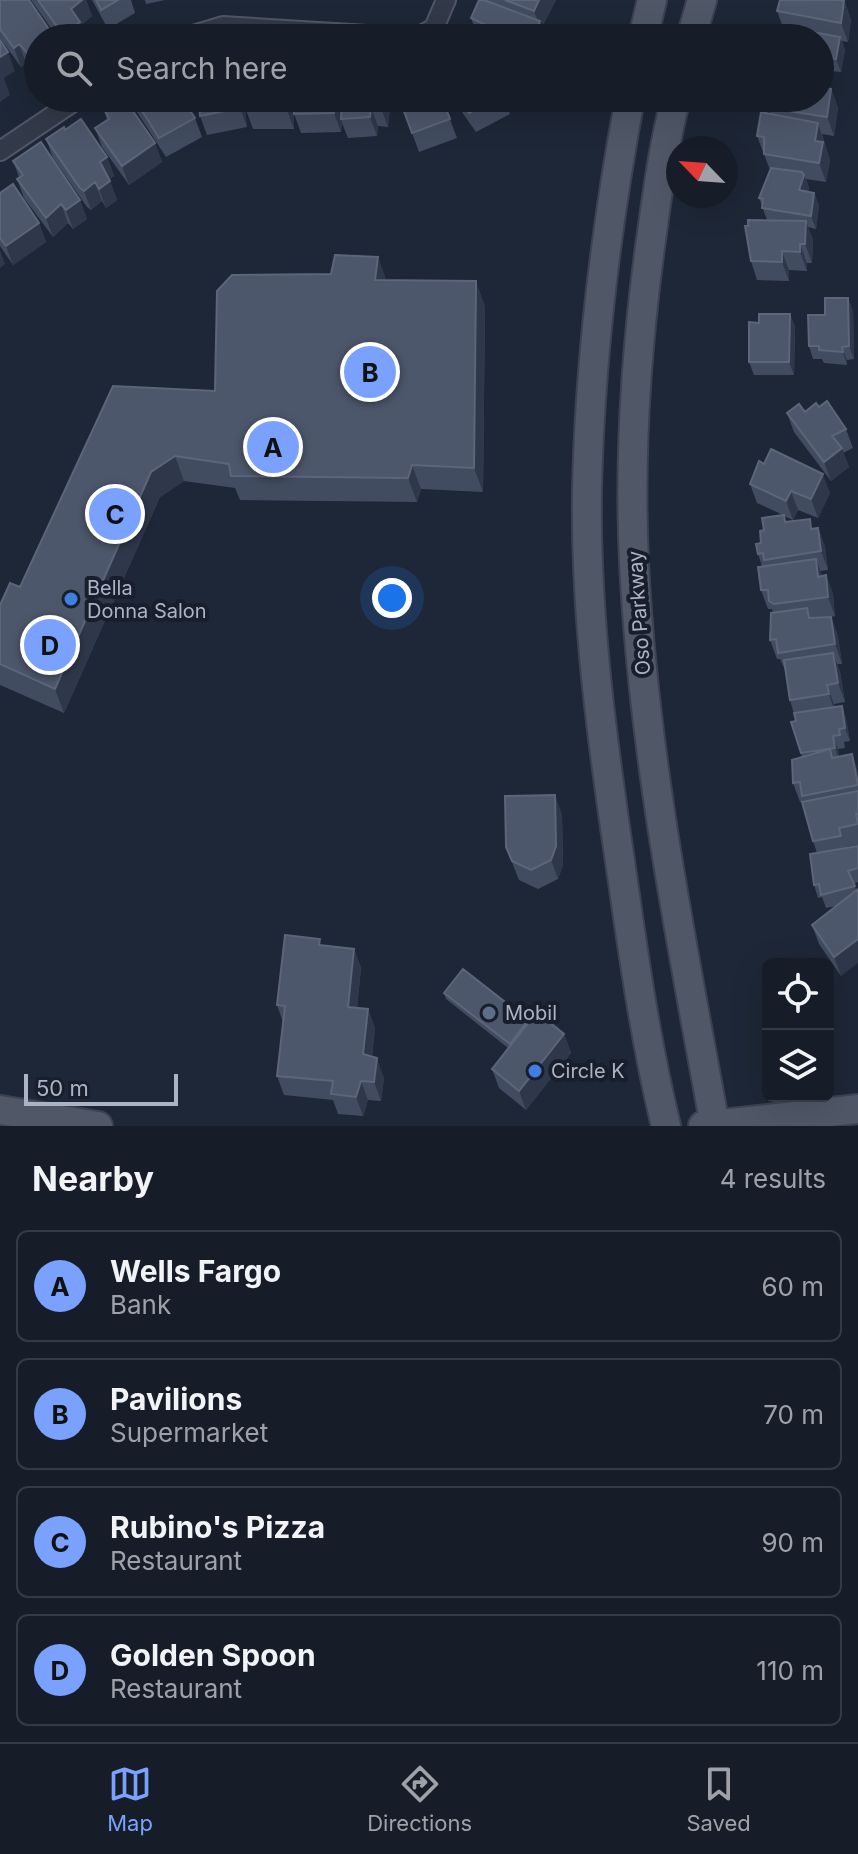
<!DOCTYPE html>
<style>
body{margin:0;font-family:Inter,sans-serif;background:#1f2631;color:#f1f3f6}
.controls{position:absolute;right:24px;bottom:24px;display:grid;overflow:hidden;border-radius:12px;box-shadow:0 8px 32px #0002}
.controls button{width:72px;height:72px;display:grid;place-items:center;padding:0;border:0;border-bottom:2px solid #353b46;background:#161d29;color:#f1f3f6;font:40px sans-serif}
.compass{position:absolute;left:666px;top:136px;width:72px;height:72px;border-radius:50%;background:#161d29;box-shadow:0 8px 32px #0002;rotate:295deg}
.scale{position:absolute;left:24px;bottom:20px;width:154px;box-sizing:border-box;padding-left:8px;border:4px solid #acb3c5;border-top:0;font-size:22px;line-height:28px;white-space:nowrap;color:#acb3c5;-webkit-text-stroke:6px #181e2c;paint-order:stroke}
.you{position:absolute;left:392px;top:598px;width:28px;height:28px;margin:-20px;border:6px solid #fff;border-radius:50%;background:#1a73e8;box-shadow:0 0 0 12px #1a73e833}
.badge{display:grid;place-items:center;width:52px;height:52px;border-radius:50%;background:#79a1fd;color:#111;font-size:26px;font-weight:700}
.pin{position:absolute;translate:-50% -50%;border:4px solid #fff;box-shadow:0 2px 8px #0006}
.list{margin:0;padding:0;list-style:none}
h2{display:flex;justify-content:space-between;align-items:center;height:104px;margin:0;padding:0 32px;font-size:34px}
h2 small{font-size:26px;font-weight:400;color:#9ea2a8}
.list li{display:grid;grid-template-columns:52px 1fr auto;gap:24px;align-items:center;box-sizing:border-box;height:112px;margin:0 16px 16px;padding:0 16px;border:2px solid #353b46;border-radius:12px}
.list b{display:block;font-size:30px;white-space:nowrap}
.list p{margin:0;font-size:26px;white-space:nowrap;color:#9ea2a8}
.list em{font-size:26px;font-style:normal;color:#9ea2a8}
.icon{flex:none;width:44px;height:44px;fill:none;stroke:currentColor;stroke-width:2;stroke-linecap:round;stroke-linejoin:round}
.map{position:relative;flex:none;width:858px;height:1126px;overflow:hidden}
.search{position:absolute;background:#161d29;box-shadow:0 8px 32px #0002;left:24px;right:24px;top:24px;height:88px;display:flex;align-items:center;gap:20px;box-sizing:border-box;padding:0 28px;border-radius:44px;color:#9ea2a8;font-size:30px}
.sheet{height:616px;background:#161d29}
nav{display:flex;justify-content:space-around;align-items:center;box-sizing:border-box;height:112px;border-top:2px solid #353b46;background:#161d29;font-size:22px;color:#9ea2a8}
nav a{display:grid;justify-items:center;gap:4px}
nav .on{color:#79a1fd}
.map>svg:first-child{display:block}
</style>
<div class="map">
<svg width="858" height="1126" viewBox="0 0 858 1126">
<rect width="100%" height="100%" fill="#1e2737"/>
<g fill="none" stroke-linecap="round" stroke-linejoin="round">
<defs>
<path id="street" d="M 183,38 L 223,26 L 416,38 L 434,28 L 446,0
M 0,151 L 79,98"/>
<path id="primary" d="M 643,38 L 652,0
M 691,38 L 702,0
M 630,98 C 606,227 590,358 587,489 C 585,619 603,747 622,875 C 634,959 646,1044 666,1126
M 676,98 C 663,147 657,197 650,247 C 636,351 629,457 634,562 C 643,752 681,939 715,1126
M 0,1110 L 98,1126
M 703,1126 L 858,1109"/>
</defs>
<use href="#street" stroke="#505666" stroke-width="22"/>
<use href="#primary" stroke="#3c4251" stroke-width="32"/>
<use href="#street" stroke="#323948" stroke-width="18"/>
<use href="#primary" stroke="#505868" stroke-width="28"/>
</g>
<path fill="#424c60" d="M 29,0 L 38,76 L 26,63 L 21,67 L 0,38 L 0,1 Z
M 31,0 L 86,0 L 92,16 L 81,25 L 86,38 L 58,38 Z
M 92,0 L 131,0 L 135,13 L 108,29 Z
M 145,0 L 165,0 L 146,4 Z
M 479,0 L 556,0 L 542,27 L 546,38 L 478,37 L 471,18 Z
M 844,0 L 851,20 L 848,42 L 842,41 L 845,50 L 841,72 L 831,71 L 828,88 L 820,86 L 820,38 L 784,30 L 777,11 Z
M 831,89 L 838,108 L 834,136 L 822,134 L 830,161 L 826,182 L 806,179 L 809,188 L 808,192 L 814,193 L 819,206 L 816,229 L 808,227 L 813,240 L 812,263 L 807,263 L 807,271 L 789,270 L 789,281 L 757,280 L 751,261 L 748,226 L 767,220 L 759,198 L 770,170 L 757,136 L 771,114 L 769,108 L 770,102 L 768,98 L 820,98 Z
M 131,98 L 181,98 L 195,118 L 202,137 L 166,157 L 133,106 Z
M 244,98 L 247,127 L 207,135 L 200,116 Z
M 246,98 L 294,98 L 294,129 L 253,129 L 246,110 Z
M 391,98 L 388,127 L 378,126 L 377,136 L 348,138 L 342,123 L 341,132 L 301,133 L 294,114 Z
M 399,98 L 442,98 L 457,138 L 419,152 Z
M 452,98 L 504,98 L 510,114 L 476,132 Z
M 101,102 L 155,143 L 162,162 L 129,185 L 102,147 L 95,128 L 107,119 Z
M 65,130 L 107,157 L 114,176 L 109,179 L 117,200 L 106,208 L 102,201 L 91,210 L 87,207 L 53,158 L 46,139 Z
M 13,161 L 80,200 L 87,219 L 73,229 L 68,223 L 53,237 L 24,198 L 17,179 L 19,177 Z
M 0,193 L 39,223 L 46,242 L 13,265 L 0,246 Z
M 386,280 L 485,306 L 483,492 L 421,489 L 417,502 L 240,500 L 235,488 L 184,481 L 160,497 L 64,713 L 0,685 L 0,605 L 20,587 L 215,391 Z
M 848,298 L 853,311 L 854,359 L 847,360 L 847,365 L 824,363 L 822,359 L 813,359 L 809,346 L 825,315 Z
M 790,314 L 795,327 L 794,375 L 754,375 L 749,362 L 759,323 Z
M 819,407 L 846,429 L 853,448 L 843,453 L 849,467 L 831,481 L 794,432 L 787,413 L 805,412 Z
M 750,484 L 830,493 L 818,518 L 798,510 L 793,520 L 784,516 L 786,522 L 813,529 L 818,528 L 825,547 L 828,570 L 820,571 L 822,576 L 826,575 L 833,594 L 835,616 L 831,617 L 838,636 L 842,664 L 837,664 L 840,672 L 845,702 L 834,704 L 835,707 L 842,706 L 846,719 L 850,741 L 844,742 L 845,748 L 838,749 L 839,757 L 858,770 L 858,845 L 846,847 L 847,848 L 858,846 L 858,882 L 854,884 L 856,890 L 841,976 L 819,944 L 812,925 L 836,906 L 826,908 L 822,897 L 818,898 L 814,885 L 817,853 L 813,841 L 804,801 L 800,802 L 793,783 L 802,757 L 791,722 L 796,721 L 790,700 L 786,672 L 780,659 L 777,659 L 770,640 L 773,612 L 772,609 L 768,609 L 761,590 L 762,566 L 758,554 L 764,530 L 783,515 L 757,503 Z
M 562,814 L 563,865 L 558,879 L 538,889 L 519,880 L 506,847 Z
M 322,946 L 354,949 L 361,968 L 357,1008 L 368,1009 L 375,1028 L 372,1057 L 384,1078 L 381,1101 L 368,1100 L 363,1116 L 338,1114 L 333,1100 L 284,1095 L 277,1076 L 283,1022 L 277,1005 Z
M 444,993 L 528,1020 L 529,1022 L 564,1034 L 571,1053 L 526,1110 L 499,1088 L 492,1069 L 508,1048 L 446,999 Z"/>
<path fill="#2f384b" d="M 82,0 L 86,0 L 92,16 L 81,25 L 86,38 L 64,38 L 63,35 L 71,9 Z
M 539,0 L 556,0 L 542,27 L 546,38 L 533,38 L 539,24 L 534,11 Z
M 839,0 L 844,0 L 851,20 L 848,42 L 841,23 Z
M 840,37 L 845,50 L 841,72 L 836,59 Z
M 19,44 L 26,63 L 21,67 L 14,48 Z
M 8,52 L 15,71 L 4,78 L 10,95 L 0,102 L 0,57 Z
M 38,52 L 38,76 L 31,57 Z
M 826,58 L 831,71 L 828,88 L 823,75 Z
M 831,89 L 838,108 L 834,136 L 827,117 Z
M 239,98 L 244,98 L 247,127 L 240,108 Z
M 287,98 L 294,98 L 294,129 L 287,110 Z
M 335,98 L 344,98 L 341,119 L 342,123 L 341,132 L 334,113 Z
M 382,98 L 391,98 L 388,127 L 381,108 Z
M 371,107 L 378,126 L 377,136 L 370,117 Z
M 818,123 L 830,161 L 826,182 L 819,163 L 815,141 Z
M 155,143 L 162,162 L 129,185 L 122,166 Z
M 107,157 L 114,176 L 106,181 L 100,162 Z
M 804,175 L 809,188 L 804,203 L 799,190 Z
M 110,181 L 117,200 L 106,208 L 99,189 Z
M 95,182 L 102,201 L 91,210 L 84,191 Z
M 814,193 L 819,206 L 816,229 L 811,216 Z
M 80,200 L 87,219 L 73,229 L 66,210 Z
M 61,204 L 68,223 L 53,237 L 46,218 Z
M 806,221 L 813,240 L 812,263 L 805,244 Z
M 39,223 L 46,242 L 13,265 L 6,246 Z
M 800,244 L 807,263 L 807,271 L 800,252 Z
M 0,250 L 5,264 L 0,268 Z
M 782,251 L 789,270 L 789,281 L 782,262 Z
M 378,257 L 387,282 L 375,280 Z
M 476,281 L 485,306 L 483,492 L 474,468 Z
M 848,298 L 853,311 L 854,359 L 849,346 Z
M 790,314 L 795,327 L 794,375 L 789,362 Z
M 842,347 L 847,360 L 847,365 L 843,352 Z
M 842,448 L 849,467 L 831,481 L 824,462 Z
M 175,456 L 184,481 L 160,497 L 64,713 L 55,689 L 151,472 Z
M 412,465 L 421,489 L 417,502 L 408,478 Z
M 823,474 L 830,493 L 818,518 L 811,499 Z
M 791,491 L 798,510 L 793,520 L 786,501 Z
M 818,528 L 825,547 L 828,570 L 821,551 Z
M 816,559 L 823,578 L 818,577 Z
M 826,575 L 833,594 L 835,616 L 828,597 Z
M 831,617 L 838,636 L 842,664 L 835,644 Z
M 833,653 L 840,672 L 845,702 L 838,683 Z
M 827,685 L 834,704 L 835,713 L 829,694 Z
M 842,706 L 846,719 L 850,741 L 845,728 Z
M 833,736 L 838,749 L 839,761 L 835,748 Z
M 852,754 L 858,770 L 858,784 Z
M 555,795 L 562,814 L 563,865 L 558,879 L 551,860 Z
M 858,939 L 858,963 L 841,976 L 834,957 Z
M 354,949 L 361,968 L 355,1026 L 348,1007 Z
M 368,1009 L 375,1028 L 370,1073 L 363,1054 Z
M 564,1034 L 571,1053 L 526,1110 L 519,1091 Z
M 377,1058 L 384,1078 L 381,1101 L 374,1082 Z
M 361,1081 L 368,1100 L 363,1116 L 356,1097 Z"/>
<path fill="#4d576b" stroke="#5c6579" stroke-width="2" d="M 2,0 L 29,0 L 55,38 L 38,38 L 38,52 L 31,57 L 19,44 L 14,48 L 0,29 L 0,1 Z
M 38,0 L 82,0 L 71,9 L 80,22 L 63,35 Z
M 96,0 L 118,0 L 101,10 Z
M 479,0 L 484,0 L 540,21 L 533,38 L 483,38 L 488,26 L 471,18 Z
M 505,0 L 539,0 L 534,11 Z
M 780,0 L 839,0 L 844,1 L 841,23 L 777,11 Z
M 791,28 L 840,37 L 836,59 L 826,58 L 823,75 L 820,74 L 820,38 L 790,38 Z
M 0,40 L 8,52 L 0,57 Z
M 820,86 L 831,89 L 827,117 L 769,108 L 771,98 L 820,98 Z
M 107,98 L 124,98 L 155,143 L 122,166 L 95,128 L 109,119 L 101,102 Z
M 134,98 L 181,98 L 195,118 L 159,138 Z
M 199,98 L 239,98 L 240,108 L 200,116 Z
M 246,98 L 287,98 L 287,110 L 246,110 Z
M 295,98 L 335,98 L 334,113 L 294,114 Z
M 342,98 L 382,98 L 381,108 L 371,107 L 370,117 L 341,119 Z
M 399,98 L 442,98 L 450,119 L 412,133 Z
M 459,98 L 497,98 L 469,113 Z
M 761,112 L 818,123 L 815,141 L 823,142 L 819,163 L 764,154 L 764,137 L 757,136 Z
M 81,119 L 107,157 L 100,162 L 110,181 L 99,189 L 95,182 L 84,191 L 80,188 L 46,139 L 64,127 L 65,130 Z
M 41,142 L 80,200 L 66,210 L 61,204 L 46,218 L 17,179 L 23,175 L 13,161 Z
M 771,168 L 802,172 L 804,175 L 799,190 L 814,193 L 811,216 L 762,208 L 763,199 L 759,198 Z
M 13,184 L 39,223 L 6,246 L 0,238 L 0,193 Z
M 748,220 L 806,221 L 805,244 L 800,244 L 800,252 L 782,251 L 782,262 L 751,261 L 745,226 L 748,226 Z
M 335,255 L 378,257 L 375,280 L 476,281 L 474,468 L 412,465 L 408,478 L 231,476 L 229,464 L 175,456 L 151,472 L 55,689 L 0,664 L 0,605 L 10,583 L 20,587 L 113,386 L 215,391 L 217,291 L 232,275 L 331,274 Z
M 825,298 L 848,298 L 849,346 L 842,347 L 843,352 L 819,350 L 819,346 L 809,346 L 808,315 L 825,315 Z
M 759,314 L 790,314 L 789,362 L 749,362 L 749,322 L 759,323 Z
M 827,401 L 846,429 L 832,436 L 842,448 L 824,462 L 787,413 L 799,404 L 805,412 L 816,403 L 819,407 Z
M 771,449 L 823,474 L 811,499 L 791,491 L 786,501 L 750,484 L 759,461 L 764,464 Z
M 784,515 L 785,522 L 810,519 L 811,529 L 818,528 L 821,551 L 764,560 L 763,553 L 758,554 L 756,544 L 761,543 L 760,531 L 764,530 L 762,518 Z
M 816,559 L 818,577 L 826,575 L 828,597 L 774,604 L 769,601 L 768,590 L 761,590 L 758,567 Z
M 807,608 L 809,618 L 831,617 L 835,644 L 778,653 L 776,639 L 770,640 L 771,613 Z
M 833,653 L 838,683 L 827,685 L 829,694 L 790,700 L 784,660 Z
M 842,706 L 845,728 L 839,729 L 840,735 L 833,736 L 835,748 L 801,753 L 791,722 L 796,721 L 794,713 Z
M 830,749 L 832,758 L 852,754 L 858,785 L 802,796 L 800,782 L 793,783 L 792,760 Z
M 858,791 L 858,814 L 856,814 L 858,824 L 839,828 L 841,836 L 813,841 L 802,802 Z
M 555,795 L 556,846 L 551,860 L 531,870 L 512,861 L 506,847 L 505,796 Z
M 858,846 L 858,868 L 848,871 L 855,886 L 821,895 L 819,884 L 814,885 L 810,854 Z
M 858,889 L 858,939 L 834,957 L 812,925 Z
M 285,935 L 320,939 L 319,945 L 354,949 L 348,1007 L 368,1009 L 363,1054 L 377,1058 L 374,1082 L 361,1081 L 356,1097 L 331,1094 L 333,1081 L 277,1076 L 285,1006 L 277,1005 Z
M 463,969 L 528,1020 L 510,1044 L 444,993 Z
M 537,1012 L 564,1034 L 519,1091 L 492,1069 Z"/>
<g fill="#3f7fe0" stroke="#181e2c" stroke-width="3">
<circle cx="71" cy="599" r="8"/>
<circle cx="535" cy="1071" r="8"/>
</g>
<circle fill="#5c6f8a" stroke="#181e2c" stroke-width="3" cx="489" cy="1013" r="8"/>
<g text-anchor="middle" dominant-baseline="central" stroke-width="8" stroke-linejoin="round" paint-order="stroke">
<g font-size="20" fill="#acb3c5" stroke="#181e2c" text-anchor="start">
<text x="87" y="588">Bella<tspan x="87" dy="23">Donna Salon</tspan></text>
<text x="505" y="1013">Mobil</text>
<text x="551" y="1071">Circle K</text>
</g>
<g font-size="20" fill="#acb3c5" stroke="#181e2c">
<text transform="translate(639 613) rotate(-94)">Oso Parkway</text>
</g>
</g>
</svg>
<div class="controls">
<button><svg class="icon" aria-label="locate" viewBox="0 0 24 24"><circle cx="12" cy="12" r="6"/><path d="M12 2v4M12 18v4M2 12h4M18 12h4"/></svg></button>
<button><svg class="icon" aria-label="layers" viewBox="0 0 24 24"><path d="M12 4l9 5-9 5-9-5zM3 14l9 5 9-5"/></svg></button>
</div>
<svg class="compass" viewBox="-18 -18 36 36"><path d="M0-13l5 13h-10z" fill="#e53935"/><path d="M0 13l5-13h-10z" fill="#9ea2a8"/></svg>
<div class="scale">50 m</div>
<div class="you"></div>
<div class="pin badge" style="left:273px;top:447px">A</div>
<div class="pin badge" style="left:370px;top:372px">B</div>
<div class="pin badge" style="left:115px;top:514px">C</div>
<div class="pin badge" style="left:50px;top:645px">D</div>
<div class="search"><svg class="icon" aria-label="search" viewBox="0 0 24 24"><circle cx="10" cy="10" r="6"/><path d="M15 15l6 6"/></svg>Search here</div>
</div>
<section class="sheet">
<h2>Nearby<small>4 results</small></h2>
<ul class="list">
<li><span class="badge">A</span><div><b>Wells Fargo</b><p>Bank</p></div><em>60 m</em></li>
<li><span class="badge">B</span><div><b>Pavilions</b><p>Supermarket</p></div><em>70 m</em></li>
<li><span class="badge">C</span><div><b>Rubino's Pizza</b><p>Restaurant</p></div><em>90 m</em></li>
<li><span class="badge">D</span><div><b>Golden Spoon</b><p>Restaurant</p></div><em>110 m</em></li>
</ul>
</section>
<nav>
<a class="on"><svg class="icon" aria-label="map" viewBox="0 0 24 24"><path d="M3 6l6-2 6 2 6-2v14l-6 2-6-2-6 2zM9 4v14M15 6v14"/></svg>Map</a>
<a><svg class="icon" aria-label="directions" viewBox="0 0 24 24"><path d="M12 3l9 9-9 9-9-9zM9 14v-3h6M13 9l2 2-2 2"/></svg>Directions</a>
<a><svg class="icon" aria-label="saved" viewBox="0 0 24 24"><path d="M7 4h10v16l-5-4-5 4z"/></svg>Saved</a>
</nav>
